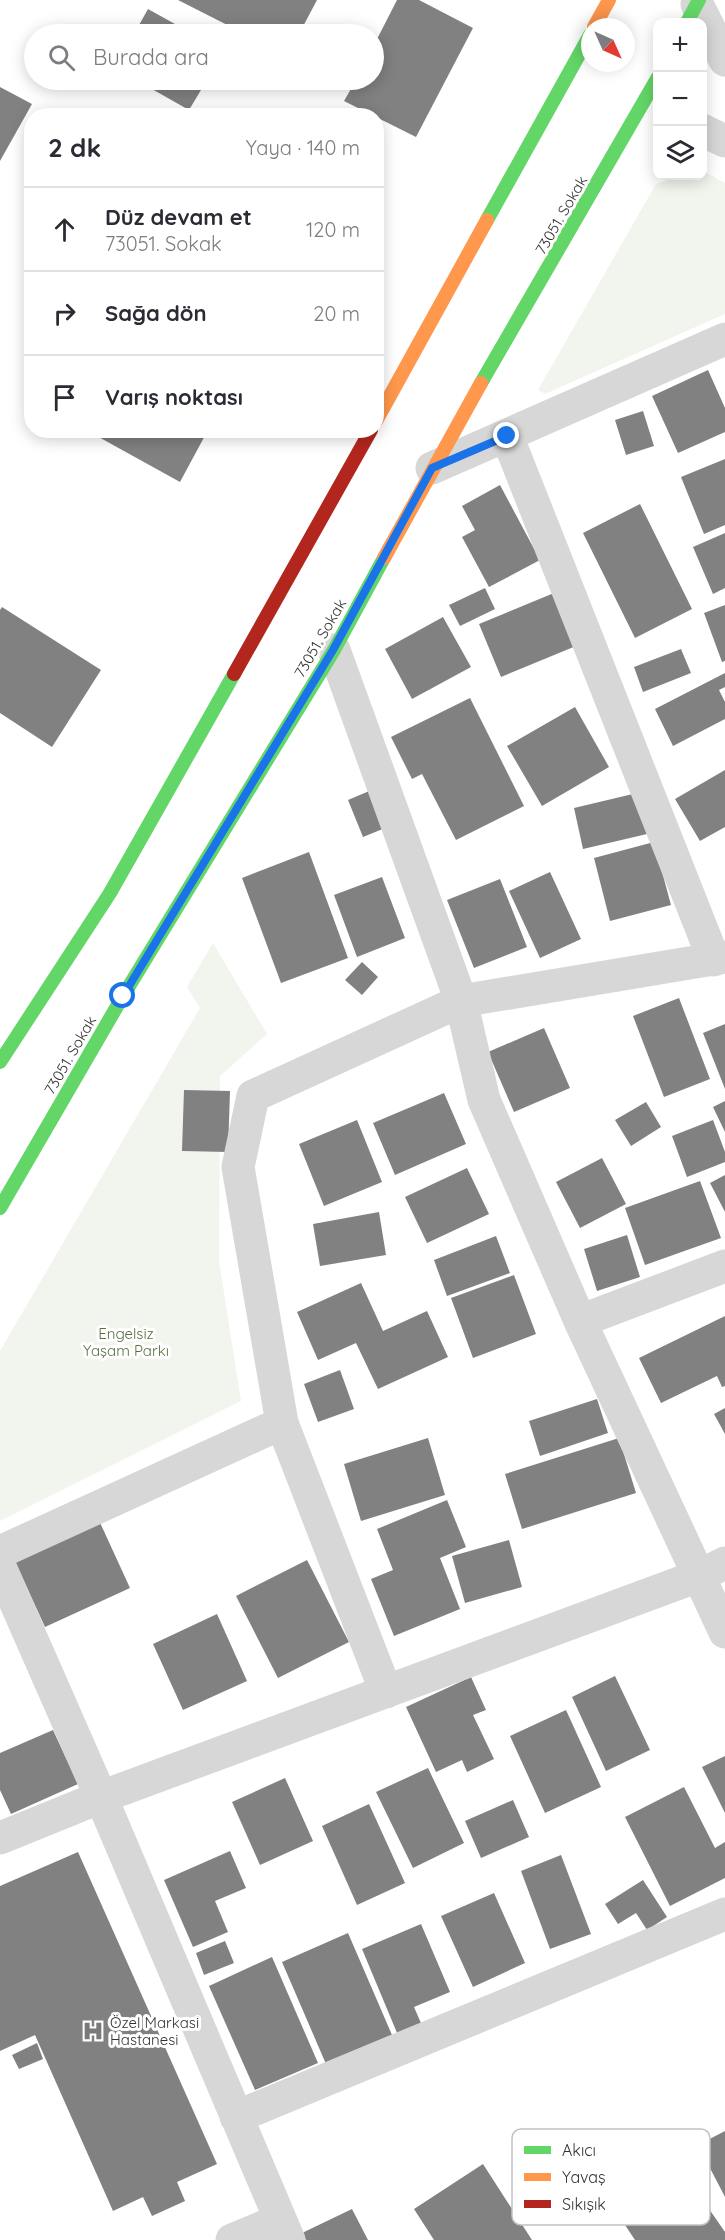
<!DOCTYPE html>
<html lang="tr">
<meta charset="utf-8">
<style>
body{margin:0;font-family:Quicksand,sans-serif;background:#f7f7f7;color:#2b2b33}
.controls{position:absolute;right:18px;top:18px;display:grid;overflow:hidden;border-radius:12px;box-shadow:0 3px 15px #0003}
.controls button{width:54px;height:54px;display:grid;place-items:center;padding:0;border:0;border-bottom:2px solid #e1e1e2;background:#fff;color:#2b2b33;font:30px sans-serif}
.compass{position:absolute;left:581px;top:18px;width:54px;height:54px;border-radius:50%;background:#fff;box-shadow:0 3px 15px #0003;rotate:135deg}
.stop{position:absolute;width:18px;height:18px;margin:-14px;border:4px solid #1a73e8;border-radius:50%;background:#fff}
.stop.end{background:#1a73e8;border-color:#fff;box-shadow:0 2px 6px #0008}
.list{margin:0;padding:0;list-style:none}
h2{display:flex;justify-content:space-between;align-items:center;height:78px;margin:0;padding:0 24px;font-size:26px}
h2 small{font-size:20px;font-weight:400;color:#7c7c81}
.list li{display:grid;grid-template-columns:39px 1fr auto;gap:18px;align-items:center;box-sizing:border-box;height:84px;padding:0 24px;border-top:2px solid #e1e1e2}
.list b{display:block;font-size:22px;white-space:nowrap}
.list p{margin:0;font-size:20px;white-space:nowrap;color:#7c7c81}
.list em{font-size:20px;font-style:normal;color:#7c7c81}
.icon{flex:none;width:33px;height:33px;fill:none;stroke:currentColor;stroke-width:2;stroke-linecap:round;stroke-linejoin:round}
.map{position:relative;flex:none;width:725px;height:2240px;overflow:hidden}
.search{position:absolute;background:#fff;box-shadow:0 3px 15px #0003;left:24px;top:24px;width:360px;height:66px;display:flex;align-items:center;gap:15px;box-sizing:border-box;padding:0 21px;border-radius:33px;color:#7c7c81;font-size:22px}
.panel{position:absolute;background:#fff;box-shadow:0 3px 15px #0003;left:24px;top:108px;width:360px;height:330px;border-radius:24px}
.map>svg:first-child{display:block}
</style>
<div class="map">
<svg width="725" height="2240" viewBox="0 0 725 2240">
<rect width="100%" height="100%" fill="#fff"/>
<path fill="#f1f5ed" d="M 703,171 L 725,183 L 725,314 L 545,394 L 538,390 L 656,184 L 681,176 L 702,176 Z
M 213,943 L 267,1034 L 220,1076 L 219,1261 L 241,1401 L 0,1521 L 0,1351 L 200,1008 L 187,987 Z"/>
<path fill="#818181" d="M 178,0 L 317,0 L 299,34 L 245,34 Z
M 397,0 L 419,0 L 473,28 L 416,137 L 344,101 L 356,80 L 374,80 L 374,45 Z
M 148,9 L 193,34 L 134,34 Z
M 136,80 L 207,80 L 189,110 Z
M 0,87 L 32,104 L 0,161 Z
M 708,370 L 725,408 L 725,432 L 678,453 L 652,396 Z
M 643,411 L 654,446 L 626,455 L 615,420 Z
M 86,430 L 208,430 L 180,482 Z
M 725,459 L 725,525 L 704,534 L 681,477 Z
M 500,485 L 540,560 L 489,587 L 462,537 L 475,530 L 462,506 Z
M 640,504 L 692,609 L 635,638 L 583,533 Z
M 725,533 L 725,588 L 713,594 L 693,547 Z
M 485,588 L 495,609 L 460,626 L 449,605 Z
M 554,593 L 576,646 L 501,677 L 479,624 Z
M 725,605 L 725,661 L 722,662 L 704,613 Z
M 2,607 L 101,670 L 52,747 L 0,713 L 0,610 Z
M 443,617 L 471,667 L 412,699 L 385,649 Z
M 681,649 L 691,673 L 643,692 L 634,667 Z
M 725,673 L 725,687 L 719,690 L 725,702 L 725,719 L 673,746 L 655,709 Z
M 470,698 L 524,806 L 456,840 L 422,774 L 412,779 L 391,737 Z
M 575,707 L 609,767 L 542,806 L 507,746 Z
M 725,770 L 725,827 L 700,841 L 675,799 Z
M 374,789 L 390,826 L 363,837 L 348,800 Z
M 637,793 L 647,834 L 583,849 L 574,808 Z
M 654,842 L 671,905 L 610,921 L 594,858 Z
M 309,852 L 348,958 L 281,983 L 242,878 Z
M 550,872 L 581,939 L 540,958 L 509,891 Z
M 382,877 L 405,938 L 357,957 L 334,895 Z
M 500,879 L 527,947 L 474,968 L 447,900 Z
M 362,962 L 378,977 L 362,995 L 345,980 Z
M 679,998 L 710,1079 L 664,1097 L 633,1016 Z
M 725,1024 L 725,1089 L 703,1033 Z
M 544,1028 L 570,1088 L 514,1112 L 488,1052 Z
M 184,1090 L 230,1091 L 228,1152 L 182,1151 Z
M 444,1093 L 466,1144 L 395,1175 L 373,1123 Z
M 725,1101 L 725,1132 L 713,1107 Z
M 646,1102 L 661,1127 L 631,1146 L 615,1120 Z
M 357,1120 L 382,1182 L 324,1206 L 299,1144 Z
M 713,1120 L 725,1152 L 725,1162 L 687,1177 L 672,1136 Z
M 602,1158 L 626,1204 L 580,1228 L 556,1182 Z
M 467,1168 L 489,1214 L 427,1243 L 405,1197 Z
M 725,1175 L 725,1212 L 710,1183 Z
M 700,1181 L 721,1238 L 645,1265 L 625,1208 Z
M 379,1212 L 386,1255 L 320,1266 L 313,1224 Z
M 627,1235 L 640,1277 L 597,1291 L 584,1249 Z
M 496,1236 L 510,1273 L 447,1296 L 434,1260 Z
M 514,1275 L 536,1334 L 473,1358 L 451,1298 Z
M 361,1283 L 383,1331 L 427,1311 L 448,1357 L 378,1389 L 356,1343 L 318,1360 L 297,1312 Z
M 725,1316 L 725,1386 L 722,1387 L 717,1376 L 661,1403 L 639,1358 Z
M 340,1370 L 354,1409 L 318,1422 L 304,1384 Z
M 597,1399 L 608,1433 L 540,1456 L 529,1421 Z
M 725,1408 L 725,1434 L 714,1414 Z
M 428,1438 L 445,1495 L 361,1521 L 344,1464 Z
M 619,1438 L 636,1493 L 522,1529 L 505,1474 Z
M 447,1500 L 466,1547 L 440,1558 L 460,1609 L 394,1636 L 371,1579 L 393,1570 L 377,1529 Z
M 97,1516 L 130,1588 L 45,1627 L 12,1555 Z
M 509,1540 L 522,1587 L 465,1603 L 452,1556 Z
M 307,1560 L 349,1642 L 278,1678 L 236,1596 Z
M 217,1614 L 247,1681 L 183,1710 L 153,1644 Z
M 615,1676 L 650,1750 L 606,1771 L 572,1697 Z
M 471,1677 L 486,1710 L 473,1715 L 494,1759 L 467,1772 L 462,1760 L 436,1772 L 406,1707 Z
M 566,1710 L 601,1787 L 545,1813 L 510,1736 Z
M 53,1730 L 78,1784 L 11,1814 L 0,1790 L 0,1753 Z
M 725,1756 L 725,1813 L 702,1767 Z
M 428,1768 L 464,1843 L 413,1868 L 376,1792 Z
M 285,1778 L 313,1841 L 260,1865 L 232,1802 Z
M 684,1787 L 715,1848 L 725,1842 L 725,1878 L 670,1906 L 625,1817 Z
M 513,1800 L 529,1837 L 481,1858 L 465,1821 Z
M 369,1804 L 405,1883 L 357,1905 L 322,1826 Z
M 230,1851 L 246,1888 L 215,1901 L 228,1932 L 193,1947 L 164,1880 Z
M 78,1852 L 217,2164 L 177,2182 L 185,2201 L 152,2216 L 143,2197 L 113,2211 L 35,2035 L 0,2051 L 0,1886 Z
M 561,1855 L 591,1934 L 550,1949 L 521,1871 Z
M 643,1880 L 667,1917 L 647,1930 L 636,1913 L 618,1924 L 605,1904 Z
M 494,1893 L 525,1963 L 473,1987 L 441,1916 Z
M 421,1924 L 450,1992 L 414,2007 L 424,2030 L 400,2040 L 362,1949 Z
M 348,1933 L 392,2035 L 326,2064 L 282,1962 Z
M 225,1941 L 234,1963 L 204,1975 L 196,1953 Z
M 272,1957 L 318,2063 L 255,2090 L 209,1986 Z
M 37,2043 L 43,2059 L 19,2069 L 12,2055 Z
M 725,2131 L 725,2197 L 698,2145 Z
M 483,2164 L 532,2240 L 434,2240 L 414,2209 Z
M 689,2180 L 725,2232 L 725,2240 L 635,2240 L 625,2225 Z
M 352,2209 L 368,2240 L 306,2240 L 302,2233 Z"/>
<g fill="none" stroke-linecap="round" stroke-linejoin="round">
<path stroke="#d7d7d7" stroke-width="33" d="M 697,4 L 725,60
M 702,130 L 725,141
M 507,436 L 714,960
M 432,468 L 725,339
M 334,650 L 461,1001 L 484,1100 L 580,1321 L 725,1632
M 580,1321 L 725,1266
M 0,1552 L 282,1423
M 0,1567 L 101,1797 L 289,2240
M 386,1692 L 282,1423 L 238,1167 L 253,1096 L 461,1001 L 725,957
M 0,1838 L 101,1797 L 701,1575 L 725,1563
M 236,2117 L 725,1914
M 232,2240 L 280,2220"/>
<path stroke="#63d668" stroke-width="14" d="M 687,22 L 699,0
M 487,220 L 590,35
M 481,383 L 658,77
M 0,1062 L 110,893 L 234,674
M 0,1208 L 123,996 L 334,650 L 384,558"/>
<path stroke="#ff974d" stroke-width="14" d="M 594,27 L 609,0
M 376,421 L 487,220
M 384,558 L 481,383"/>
<path stroke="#b3261e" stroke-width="14" d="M 234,674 L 371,430"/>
</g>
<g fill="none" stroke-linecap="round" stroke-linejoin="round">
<path stroke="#1a73e8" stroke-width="8" d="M 123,996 L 333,650 L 432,468 L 507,436"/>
</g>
<defs>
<symbol id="hospital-bare" viewBox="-9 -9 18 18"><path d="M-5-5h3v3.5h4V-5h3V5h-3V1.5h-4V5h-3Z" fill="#7a7a7a" stroke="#fff" stroke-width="2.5" paint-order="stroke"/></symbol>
</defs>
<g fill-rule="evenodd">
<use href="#hospital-bare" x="78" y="2016" width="30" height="30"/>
</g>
<g text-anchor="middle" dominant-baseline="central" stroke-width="6" stroke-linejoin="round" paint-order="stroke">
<g font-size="15" fill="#333" stroke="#fff">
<text transform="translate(561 215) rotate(-60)">73051. Sokak</text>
<text transform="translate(320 638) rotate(-60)">73051. Sokak</text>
<text transform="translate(70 1055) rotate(-60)">73051. Sokak</text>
</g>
<g font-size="15" fill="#56703f" stroke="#fff">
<text x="126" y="1333">Engelsiz<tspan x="126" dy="17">Yaşam Parkı</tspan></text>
</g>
<g font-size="15" fill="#333" stroke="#fff" text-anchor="start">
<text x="110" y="2022">Özel Markasi<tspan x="110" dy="17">Hastanesi</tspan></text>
</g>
</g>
<rect x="512" y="2129" width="198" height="96" rx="9" fill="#fff" stroke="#c2c2c2" stroke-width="1.5"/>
<rect x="524" y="2146" width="27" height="8" fill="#63d668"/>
<rect x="524" y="2173" width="27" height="8" fill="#ff974d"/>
<rect x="524" y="2200" width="27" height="8" fill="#b3261e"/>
<g font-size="16" fill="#333">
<text x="562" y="2156">Akıcı</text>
<text x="562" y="2183">Yavaş</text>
<text x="562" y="2210">Sıkışık</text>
</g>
</svg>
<div class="controls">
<button>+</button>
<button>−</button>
<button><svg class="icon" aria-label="layers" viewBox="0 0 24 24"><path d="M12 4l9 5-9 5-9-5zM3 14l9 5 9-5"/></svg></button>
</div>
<svg class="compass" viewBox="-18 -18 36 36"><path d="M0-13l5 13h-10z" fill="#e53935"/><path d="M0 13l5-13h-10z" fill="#7c7c81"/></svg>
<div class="stop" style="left:123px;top:996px"></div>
<div class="stop end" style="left:507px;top:436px"></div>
<div class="search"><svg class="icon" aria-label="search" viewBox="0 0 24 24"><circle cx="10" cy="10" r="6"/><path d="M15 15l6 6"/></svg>Burada ara</div>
<section class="panel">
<h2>2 dk<small>Yaya · 140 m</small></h2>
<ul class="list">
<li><svg class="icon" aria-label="ahead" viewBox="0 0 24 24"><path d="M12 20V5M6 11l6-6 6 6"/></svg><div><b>Düz devam et</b><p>73051. Sokak</p></div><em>120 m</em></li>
<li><svg class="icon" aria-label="right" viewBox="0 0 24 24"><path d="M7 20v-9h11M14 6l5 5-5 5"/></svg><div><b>Sağa dön</b></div><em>20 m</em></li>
<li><svg class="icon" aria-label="arrive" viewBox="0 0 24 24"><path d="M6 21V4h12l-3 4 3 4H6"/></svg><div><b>Varış noktası</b></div></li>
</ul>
</section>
</div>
